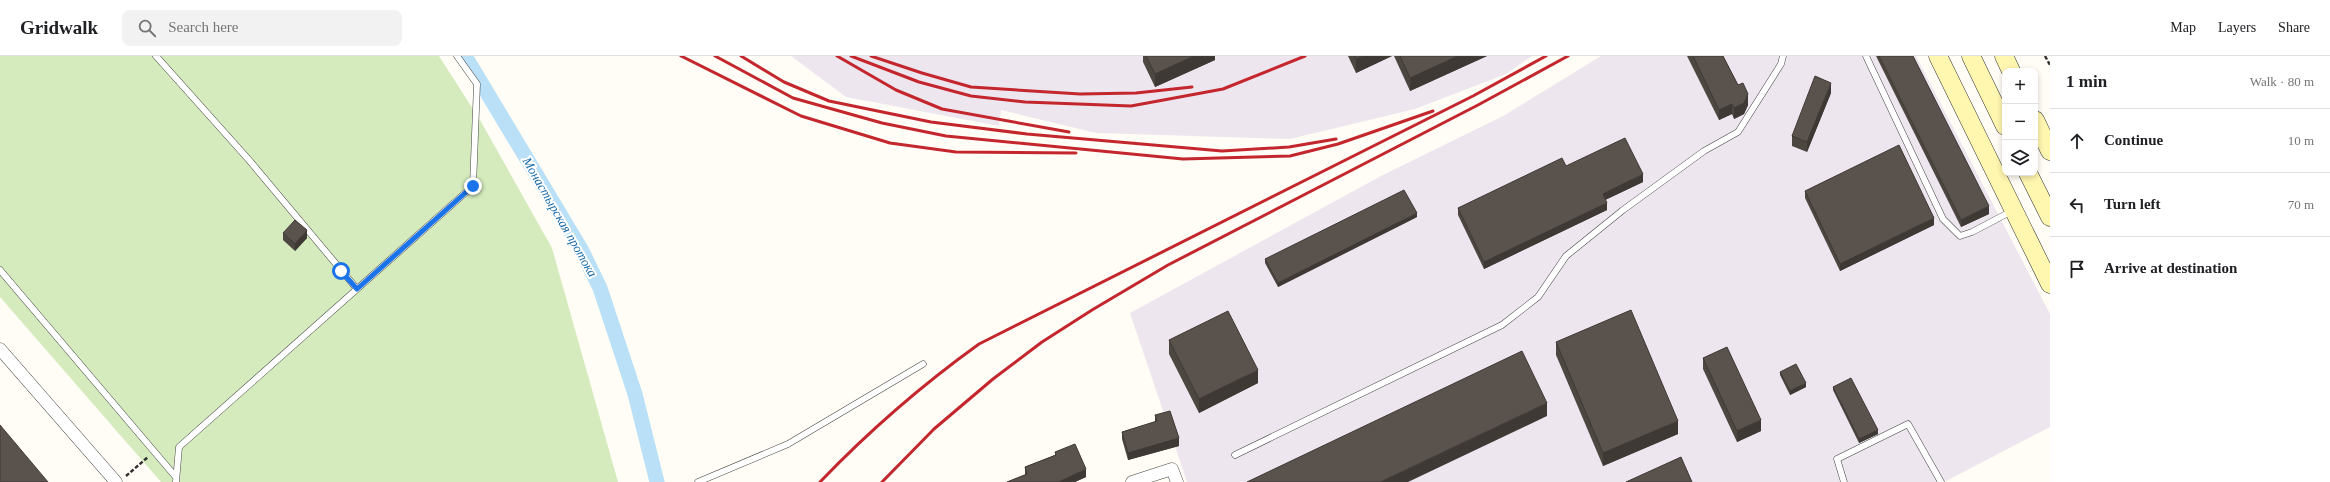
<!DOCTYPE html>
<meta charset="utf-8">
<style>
body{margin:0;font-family:"Times New Roman",serif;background:#f2f2f2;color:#202124}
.controls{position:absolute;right:12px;top:12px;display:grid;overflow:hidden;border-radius:8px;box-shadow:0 2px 6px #0003}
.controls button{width:36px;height:36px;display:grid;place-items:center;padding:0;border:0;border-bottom:1px solid #e0e0e0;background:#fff;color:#202124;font:20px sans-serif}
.stop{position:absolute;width:12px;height:12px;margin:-9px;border:3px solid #1a73e8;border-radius:50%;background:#fff}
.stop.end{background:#1a73e8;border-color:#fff;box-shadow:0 1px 4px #0008}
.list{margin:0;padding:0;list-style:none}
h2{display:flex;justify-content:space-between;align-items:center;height:52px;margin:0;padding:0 16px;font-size:17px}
h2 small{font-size:13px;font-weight:400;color:#757577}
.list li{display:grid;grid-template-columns:26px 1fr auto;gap:12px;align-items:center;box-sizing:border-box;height:64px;padding:0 16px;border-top:1px solid #e0e0e0}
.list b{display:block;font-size:15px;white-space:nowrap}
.list em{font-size:13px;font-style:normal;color:#757577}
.icon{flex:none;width:22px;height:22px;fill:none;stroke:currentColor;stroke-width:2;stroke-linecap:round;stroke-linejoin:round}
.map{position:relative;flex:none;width:2050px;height:426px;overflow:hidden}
header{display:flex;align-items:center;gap:24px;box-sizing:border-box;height:56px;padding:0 20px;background:#fff;border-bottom:1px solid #e0e0e0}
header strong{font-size:19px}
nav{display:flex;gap:22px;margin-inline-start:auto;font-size:14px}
.search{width:280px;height:36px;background:#f2f2f2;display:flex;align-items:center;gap:10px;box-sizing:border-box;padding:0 14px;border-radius:8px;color:#757577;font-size:15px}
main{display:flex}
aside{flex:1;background:#fff}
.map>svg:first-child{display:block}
</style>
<header>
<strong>Gridwalk</strong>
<div class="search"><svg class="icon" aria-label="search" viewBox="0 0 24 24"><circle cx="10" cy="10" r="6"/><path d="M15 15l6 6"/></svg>Search here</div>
<nav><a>Map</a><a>Layers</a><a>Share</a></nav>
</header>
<main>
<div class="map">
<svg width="2050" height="426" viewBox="0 0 2050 426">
<rect width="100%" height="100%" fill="#fffdf5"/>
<path fill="#eee6ef" d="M 791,0 L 1532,0 L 1506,18 L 1415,53 L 1290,83 L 1096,77 L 1001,54 L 999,70 L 846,41 Z
M 1601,0 L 1916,0 L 2050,258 L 2050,371 L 1944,426 L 1187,426 L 1130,257 L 1381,120 L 1505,59 Z"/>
<path fill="#d5ebbd" d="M 0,0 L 439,0 L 480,64 L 552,192 L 618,426 L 161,426 L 0,241 Z"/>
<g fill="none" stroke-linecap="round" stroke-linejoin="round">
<path stroke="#b9e0f7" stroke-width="15" d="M 465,0 L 581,193 L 600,232 L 635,338 L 657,426"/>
<defs>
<path id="lane" d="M 156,0 L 249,104 L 357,233
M 1866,0 L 1943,163 L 1960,180 L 1972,176 L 2012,155
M 0,214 L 175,420
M 1235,399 L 1502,269 L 1538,241 L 1566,200 L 1623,154 L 1704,95 L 1738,76 L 1781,8 L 1783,0
M 176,426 L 179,391 L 473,130 L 477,28 L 457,0
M 698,426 L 788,388 L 923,308
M 1844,426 L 1837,403 L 1908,368 L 1941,426"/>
<path id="street" d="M 0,293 L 116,426
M 1132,426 L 1172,413 L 1177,426"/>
<path id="secondary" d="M 1938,0 L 2050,228
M 1971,0 L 2005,70
M 2004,0 L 2011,15
M 2035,64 L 2050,95
M 2028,117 L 2050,161"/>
</defs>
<use href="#lane" stroke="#444" stroke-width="7"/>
<use href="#street" stroke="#444" stroke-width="13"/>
<use href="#secondary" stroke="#333" stroke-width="19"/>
<path stroke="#333" stroke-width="2.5" stroke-dasharray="4 2" stroke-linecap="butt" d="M 2045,0 L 2050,9
M 126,420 L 148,401"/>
<use href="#lane" stroke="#fff" stroke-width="6"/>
<use href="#street" stroke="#fff" stroke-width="12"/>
<use href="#secondary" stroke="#fff6b0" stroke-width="18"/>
<path stroke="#c4262e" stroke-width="3" d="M 681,0 L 801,60 L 890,87 L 956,96 L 1076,97
M 715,0 L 793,42 L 882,67 L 946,80 L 1183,103 L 1290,100 L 1338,88 L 1433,55
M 741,0 L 784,26 L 829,45 L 931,66 L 1027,78 L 1222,95 L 1289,91 L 1336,83
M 837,0 L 896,34 L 942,53 L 1069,76
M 851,0 L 919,26 L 971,40 L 1025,46 L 1131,50 L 1223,33 L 1305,0
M 871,0 L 922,17 L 971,31 L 1080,38 L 1136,37 L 1192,31
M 820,426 C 869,375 922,329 979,288 L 1473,40 L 1546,0
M 882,426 L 934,373 L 993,323 L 1042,286 L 1092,254 L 1168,209 L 1478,49 L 1568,0"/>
</g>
<path fill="#4d4742" d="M 1143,0 L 1215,0 L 1215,4 L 1155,31 L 1143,6 Z
M 1348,0 L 1392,0 L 1356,17 Z
M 1394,0 L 1487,0 L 1410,35 Z
M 1687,0 L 1723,0 L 1738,29 L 1748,49 L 1744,58 L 1734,63 L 1732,58 L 1719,64 Z
M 1876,0 L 1913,0 L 1989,158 L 1961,171 Z
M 1831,37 L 1807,96 L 1792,90 L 1792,80 Z
M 1566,110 L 1643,126 L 1605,144 L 1607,154 L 1484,213 L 1458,159 L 1458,152 Z
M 1805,135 L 1934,169 L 1840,215 L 1805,142 Z
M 1417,161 L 1278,231 L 1265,207 L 1265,203 Z
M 283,177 L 307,182 L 295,195 L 283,184 Z
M 1169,284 L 1258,327 L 1199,357 L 1169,298 Z
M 1556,286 L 1678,378 L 1603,410 L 1556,299 Z
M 1703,302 L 1761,375 L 1737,386 L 1703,313 Z
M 1780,316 L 1806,331 L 1790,339 L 1780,319 Z
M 1833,331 L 1878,378 L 1859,387 L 1833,334 Z
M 1155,359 L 1179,390 L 1128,404 L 1122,383 L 1122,376 L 1155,366 Z
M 1055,396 L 1086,421 L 1075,426 L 1007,426 L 1025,419 L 1025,411 L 1055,399 Z"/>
<path fill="#3f3936" d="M 1194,0 L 1215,0 L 1215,4 L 1155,31 L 1155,18 Z
M 1364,0 L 1392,0 L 1356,17 L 1356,3 Z
M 1458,0 L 1487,0 L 1410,35 L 1410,22 Z
M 1831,27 L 1831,37 L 1807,96 L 1807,86 Z
M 1748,38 L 1748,49 L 1744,58 L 1734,63 L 1734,52 Z
M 1732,48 L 1732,58 L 1719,64 L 1719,54 Z
M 1643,118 L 1643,126 L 1603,145 L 1603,138 Z
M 1607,147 L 1607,154 L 1484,213 L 1484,206 Z
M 1989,150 L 1989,158 L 1961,171 L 1961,164 Z
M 1417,157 L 1417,161 L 1278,231 L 1278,227 Z
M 1934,162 L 1934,169 L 1840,215 L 1840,208 Z
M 307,174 L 307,182 L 295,195 L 295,188 Z
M 1258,314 L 1258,327 L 1199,357 L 1199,343 Z
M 1806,327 L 1806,331 L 1790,339 L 1790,335 Z
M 1547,347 L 1547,360 L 1408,426 L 1380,426 Z
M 1761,364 L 1761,375 L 1737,386 L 1737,375 Z
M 1678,365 L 1678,378 L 1603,410 L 1603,397 Z
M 1878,374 L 1878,378 L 1859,387 L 1859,383 Z
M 1179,382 L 1179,390 L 1128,404 L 1128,397 Z
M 1086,413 L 1086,421 L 1075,426 L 1059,426 Z"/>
<path fill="#5a524d" stroke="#3f3936" d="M 1146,0 L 1194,0 L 1155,18 Z
M 1355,0 L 1364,0 L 1356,3 Z
M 1400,0 L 1458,0 L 1410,22 Z
M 1693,0 L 1723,0 L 1738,29 L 1743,27 L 1748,38 L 1744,47 L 1734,52 L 1732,48 L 1719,54 Z
M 1879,0 L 1913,0 L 1989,150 L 1961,164 Z
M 1815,20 L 1831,27 L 1807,86 L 1792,80 Z
M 1625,82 L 1643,118 L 1603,138 L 1607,147 L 1484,206 L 1458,152 L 1562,102 L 1566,110 Z
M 1899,89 L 1934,162 L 1840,208 L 1805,135 Z
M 1404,134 L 1417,157 L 1278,227 L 1265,203 Z
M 295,164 L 307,174 L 295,188 L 283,177 Z
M 1631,254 L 1678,365 L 1603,397 L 1556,286 Z
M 1228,255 L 1258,314 L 1199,343 L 1169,284 Z
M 1727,291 L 1761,364 L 1737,375 L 1703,302 Z
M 1522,295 L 1547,347 L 1380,426 L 1247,426 Z
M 1796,308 L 1806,327 L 1790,335 L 1780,316 Z
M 1851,322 L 1878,374 L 1859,383 L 1833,331 Z
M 1170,355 L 1179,382 L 1128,397 L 1122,376 L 1157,365 L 1155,359 Z
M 0,369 L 48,426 L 0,426 Z
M 1075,388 L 1086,413 L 1059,426 L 1007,426 L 1027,418 L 1025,411 L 1056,399 L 1055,396 Z
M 1681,401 L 1692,426 L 1626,426 Z"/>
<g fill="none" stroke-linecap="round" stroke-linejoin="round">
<path stroke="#1a73e8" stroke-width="5" d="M 341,215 L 357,233 L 473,130"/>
</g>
<g text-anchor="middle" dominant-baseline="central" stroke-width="4" stroke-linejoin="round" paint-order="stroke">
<g font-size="13" font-style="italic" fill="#1768a6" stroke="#fff">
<text transform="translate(560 161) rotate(60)">Монастырская протока</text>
</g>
</g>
</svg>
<div class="controls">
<button>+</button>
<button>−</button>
<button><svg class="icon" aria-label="layers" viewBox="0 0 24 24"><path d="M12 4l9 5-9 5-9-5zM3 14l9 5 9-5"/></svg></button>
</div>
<div class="stop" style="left:341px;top:215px"></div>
<div class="stop end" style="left:473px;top:130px"></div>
</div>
<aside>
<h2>1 min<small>Walk · 80 m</small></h2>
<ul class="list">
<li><svg class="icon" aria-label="ahead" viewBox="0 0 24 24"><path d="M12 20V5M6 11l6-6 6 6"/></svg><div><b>Continue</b></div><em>10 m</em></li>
<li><svg class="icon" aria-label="left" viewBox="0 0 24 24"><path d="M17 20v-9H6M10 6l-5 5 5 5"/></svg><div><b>Turn left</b></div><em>70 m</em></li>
<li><svg class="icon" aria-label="arrive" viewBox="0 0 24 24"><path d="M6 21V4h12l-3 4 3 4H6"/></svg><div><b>Arrive at destination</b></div></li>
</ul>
</aside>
</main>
